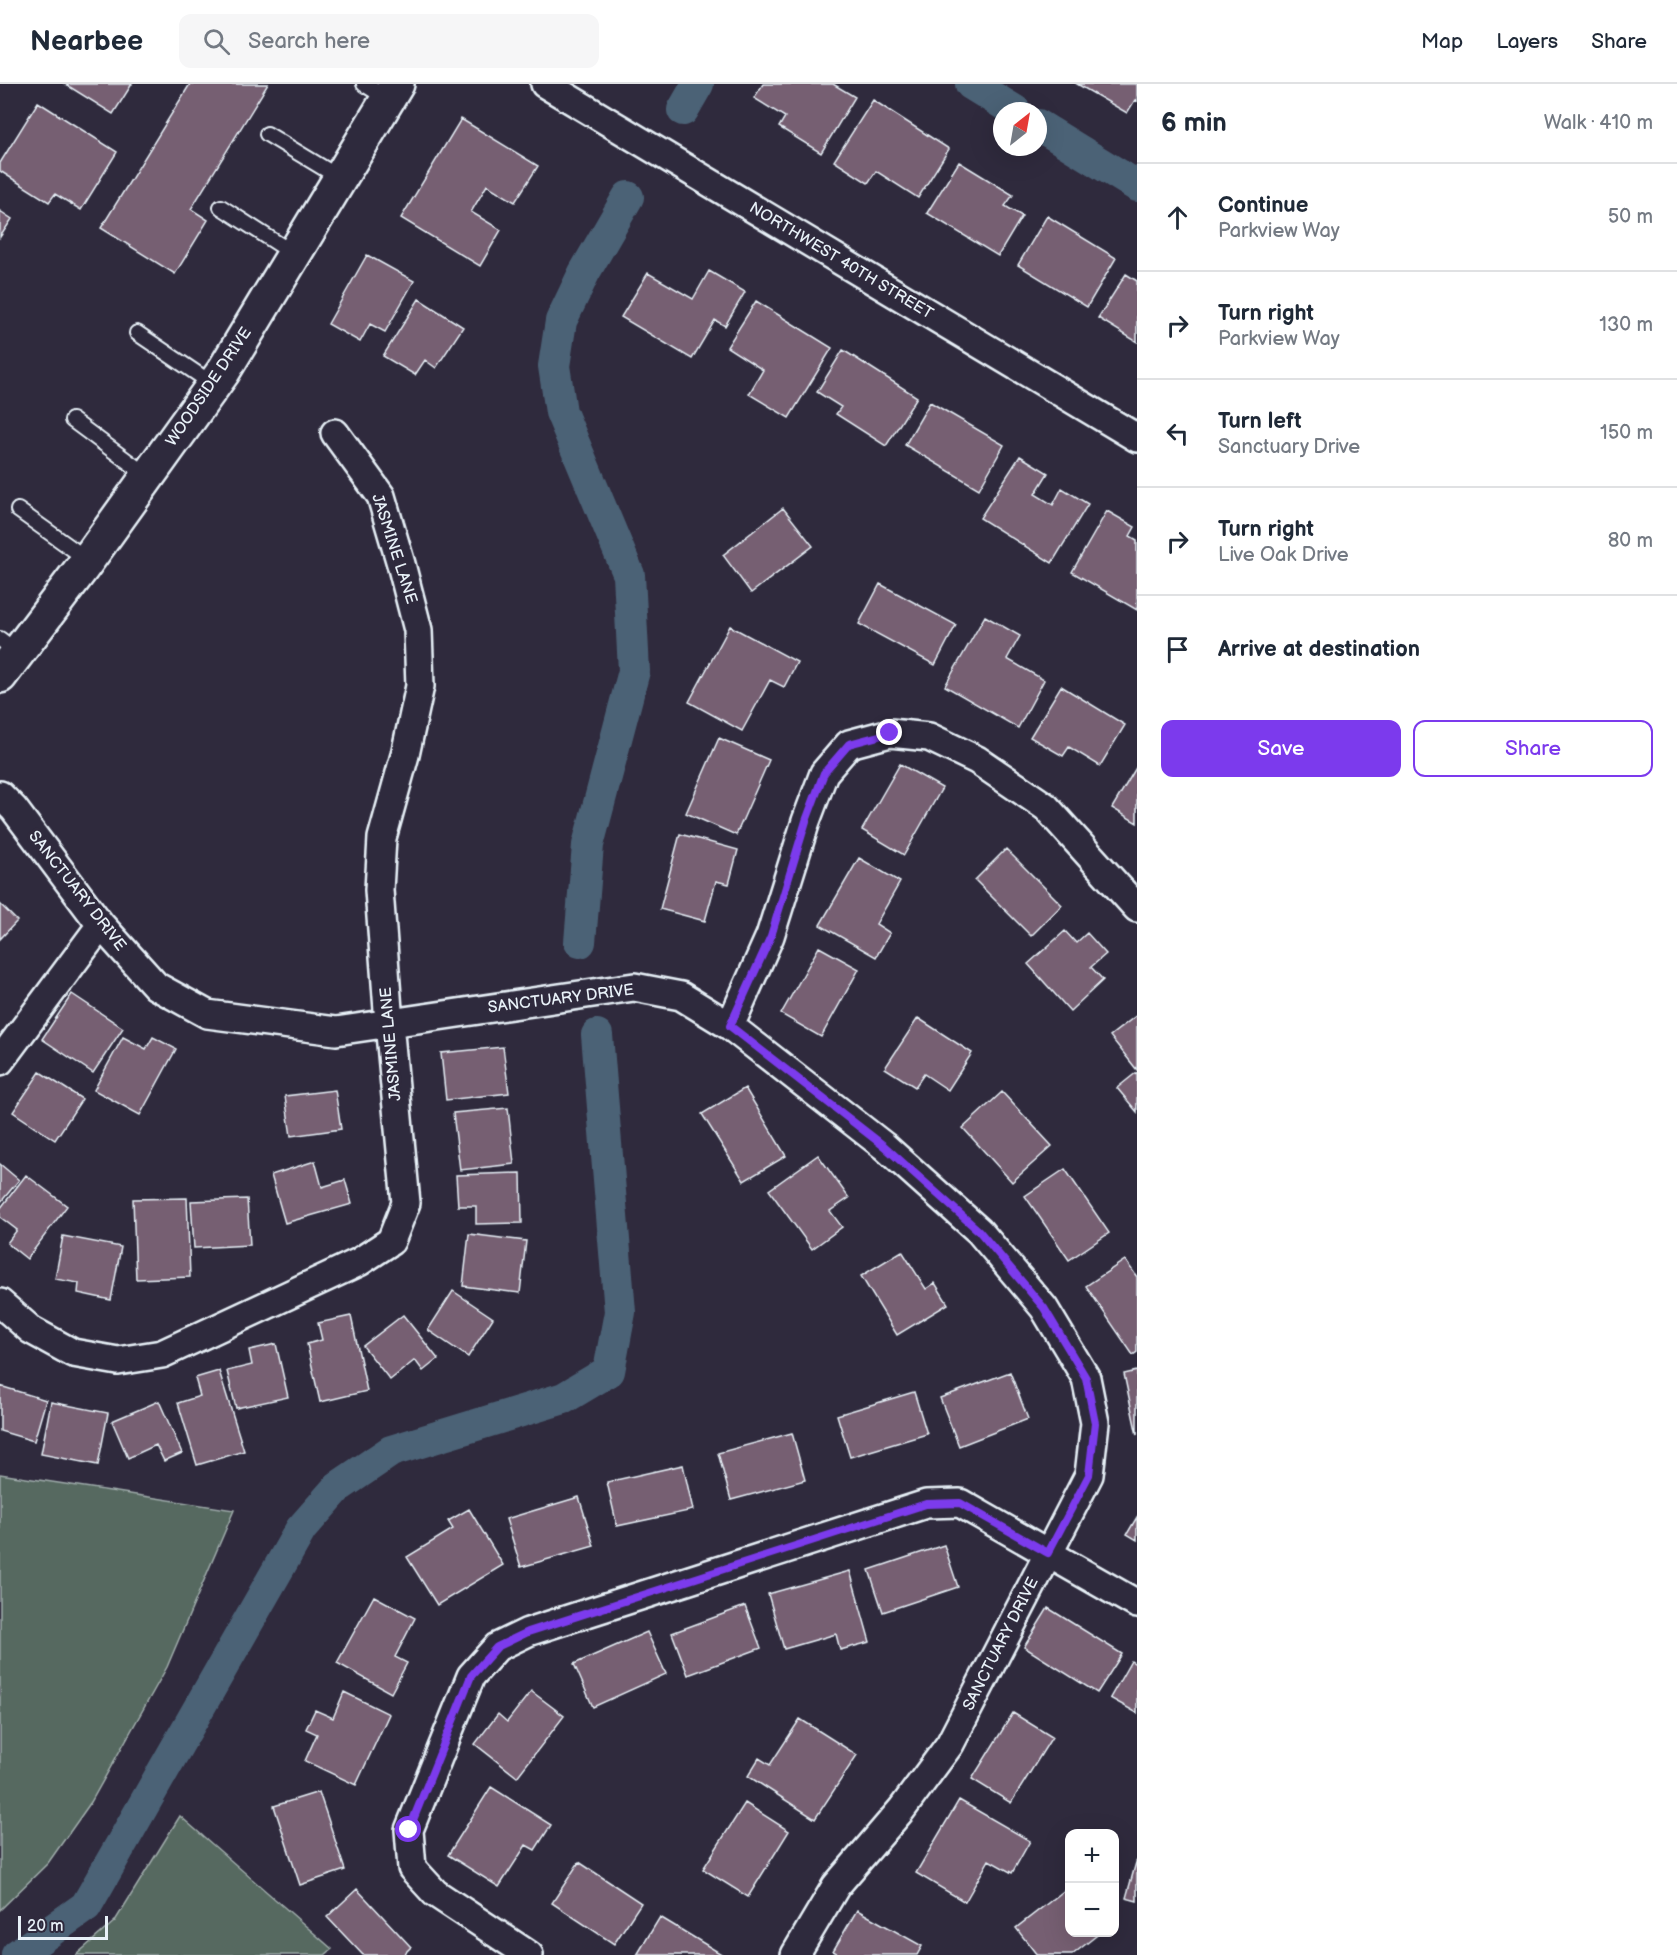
<!DOCTYPE html>
<meta charset="utf-8">
<style>
body{margin:0;font-family:"Balsamiq Sans",sans-serif;background:#f6f6f7;color:#1f2937}
.controls{position:absolute;right:18px;bottom:18px;display:grid;overflow:hidden;border-radius:12px;box-shadow:0 6px 24px #0002}
.controls button{width:54px;height:54px;display:grid;place-items:center;padding:0;border:0;border-bottom:2px solid #e0e1e3;background:#fff;color:#1f2937;font:30px sans-serif}
.compass{position:absolute;left:993px;top:18px;width:54px;height:54px;border-radius:50%;background:#fff;box-shadow:0 6px 24px #0002;rotate:31deg}
.scale{position:absolute;left:18px;bottom:15px;width:90px;box-sizing:border-box;padding-left:6px;border:3px solid #e8f1f8;border-top:0;font-size:16px;line-height:21px;white-space:nowrap;color:#e8f1f8;-webkit-text-stroke:4px #2f2a3d;paint-order:stroke}
.stop{position:absolute;width:18px;height:18px;margin:-14px;border:4px solid #7c3aed;border-radius:50%;background:#fff}
.stop.end{background:#7c3aed;border-color:#fff;box-shadow:0 2px 6px #0008}
.list{margin:0;padding:0;list-style:none}
h2{display:flex;justify-content:space-between;align-items:center;height:78px;margin:0;padding:0 24px;font-size:26px}
h2 small{font-size:20px;font-weight:400;color:#747a83}
.list li{display:grid;grid-template-columns:39px 1fr auto;gap:18px;align-items:center;box-sizing:border-box;height:108px;padding:0 24px;border-top:2px solid #e0e1e3}
.list b{display:block;font-size:22px;white-space:nowrap}
.list p{margin:0;font-size:20px;white-space:nowrap;color:#747a83}
.list em{font-size:20px;font-style:normal;color:#747a83}
.actions{display:flex;gap:12px;padding:18px 24px}
.actions a{flex:1;padding:14px 0;border:2px solid #7c3aed;border-radius:12px;text-align:center;font-size:21px;color:#7c3aed}
.actions .main{background:#7c3aed;color:#fff}
.icon{flex:none;width:33px;height:33px;fill:none;stroke:currentColor;stroke-width:2;stroke-linecap:round;stroke-linejoin:round}
.map{position:relative;flex:none;width:1137px;height:1871px;overflow:hidden}
header{display:flex;align-items:center;gap:36px;box-sizing:border-box;height:84px;padding:0 30px;background:#fff;border-bottom:2px solid #e0e1e3}
header strong{font-size:28px}
nav{display:flex;gap:33px;margin-inline-start:auto;font-size:21px}
.search{width:420px;height:54px;background:#f6f6f7;display:flex;align-items:center;gap:15px;box-sizing:border-box;padding:0 21px;border-radius:12px;color:#747a83;font-size:22px}
main{display:flex}
aside{flex:1;background:#fff}
.map>svg:first-child{display:block}
</style>
<header>
<strong>Nearbee</strong>
<div class="search"><svg class="icon" aria-label="search" viewBox="0 0 24 24"><circle cx="10" cy="10" r="6"/><path d="M15 15l6 6"/></svg>Search here</div>
<nav><a>Map</a><a>Layers</a><a>Share</a></nav>
</header>
<main>
<div class="map">
<svg width="1137" height="1871" viewBox="0 0 1137 1871">
<rect width="100%" height="100%" fill="#2f2a3d"/>
<filter id="ink" filterUnits="userSpaceOnUse"><feTurbulence type="fractalNoise" baseFrequency=".0167" numOctaves="2"/><feDisplacementMap in="SourceGraphic" scale="12" xChannelSelector="R" yChannelSelector="G"/><feConvolveMatrix kernelMatrix="1 2 1 2 8 2 1 2 1" color-interpolation-filters="sRGB"/></filter>
<g filter="url(#ink)">
<path fill="#576961" stroke="#a0adac" stroke-width="1.5" d="M 0,1390 L 234,1426 L 167,1583 L 91,1718 L 48,1779 L 0,1826 Z
M 180,1732 L 332,1865 L 325,1871 L 76,1871 L 115,1837 Z"/>
<g fill="none" stroke-linecap="round" stroke-linejoin="round">
<path stroke="#4b6276" stroke-width="32" d="M 971,0 L 1015,27
M 683,26 L 698,0
M 1038,41 L 1137,102
M 580,858 L 588,761 L 634,587 L 629,491 L 561,328 L 554,282 L 561,237 L 584,189 L 628,113
M 17,1871 L 86,1822 L 301,1445 L 338,1403 L 391,1367 L 564,1314 L 609,1287 L 620,1228 L 597,951"/>
</g>
<path fill="#765e72" stroke="#e8f1f8" stroke-width="1.5" d="M 65,0 L 132,0 L 113,30 Z
M 190,0 L 268,0 L 191,125 L 208,136 L 175,190 L 101,144 Z
M 763,0 L 833,0 L 855,13 L 821,69 L 779,43 L 785,33 L 754,14 Z
M 1077,0 L 1137,0 L 1137,17 L 1135,16 L 1127,29 Z
M 873,16 L 949,65 L 918,114 L 876,87 L 868,99 L 834,77 Z
M 38,18 L 117,68 L 81,126 L 55,110 L 49,118 L 0,87 L 0,79 Z
M 461,35 L 538,82 L 515,118 L 487,101 L 471,128 L 501,146 L 480,182 L 401,134 Z
M 959,78 L 1013,111 L 1005,122 L 1022,132 L 998,172 L 927,129 Z
M 0,127 L 12,135 L 0,153 Z
M 1047,132 L 1116,174 L 1087,223 L 1018,181 Z
M 367,171 L 414,197 L 385,248 L 370,240 L 360,258 L 328,240 Z
M 709,187 L 745,208 L 725,242 L 715,236 L 692,275 L 621,233 L 648,189 L 693,215 Z
M 1126,190 L 1137,197 L 1137,258 L 1098,234 Z
M 419,215 L 463,243 L 436,284 L 425,276 L 415,291 L 383,272 Z
M 756,217 L 832,264 L 789,334 L 749,310 L 763,286 L 727,263 Z
M 843,266 L 917,313 L 886,362 L 836,330 L 841,323 L 817,308 Z
M 930,318 L 1004,361 L 979,405 L 905,361 Z
M 1020,372 L 1048,389 L 1035,410 L 1053,421 L 1062,404 L 1088,420 L 1052,479 L 980,434 Z
M 783,424 L 813,462 L 751,509 L 723,471 Z
M 1107,427 L 1135,443 L 1130,452 L 1137,456 L 1137,526 L 1072,488 Z
M 880,500 L 956,541 L 935,581 L 859,540 Z
M 985,532 L 1020,552 L 1007,575 L 1044,596 L 1018,644 L 945,602 Z
M 730,542 L 797,578 L 784,603 L 770,596 L 742,647 L 689,618 Z
M 1061,602 L 1125,641 L 1100,682 L 1069,663 L 1063,672 L 1030,653 Z
M 719,654 L 769,676 L 736,751 L 686,729 Z
M 900,680 L 942,704 L 904,771 L 862,746 Z
M 1137,682 L 1137,739 L 1112,724 Z
M 680,750 L 738,766 L 729,800 L 716,797 L 705,837 L 660,825 Z
M 1006,765 L 1062,821 L 1031,852 L 975,796 Z
M 859,774 L 900,798 L 876,840 L 890,849 L 876,873 L 820,841 Z
M 0,820 L 17,837 L 0,855 Z
M 1065,847 L 1076,859 L 1087,849 L 1106,870 L 1091,883 L 1103,896 L 1070,927 L 1028,880 Z
M 819,863 L 859,885 L 821,953 L 781,930 Z
M 72,910 L 123,944 L 93,989 L 42,955 Z
M 1137,931 L 1137,986 L 1110,952 Z
M 918,934 L 972,969 L 948,1006 L 924,990 L 915,1003 L 885,984 Z
M 123,953 L 146,965 L 153,953 L 176,965 L 140,1031 L 94,1006 Z
M 503,963 L 509,1009 L 446,1016 L 441,969 Z
M 40,988 L 82,1015 L 55,1056 L 13,1028 Z
M 1137,988 L 1137,1028 L 1117,1004 Z
M 745,1004 L 786,1072 L 744,1097 L 702,1030 Z
M 335,1006 L 341,1045 L 291,1052 L 285,1012 Z
M 1002,1008 L 1052,1062 L 1012,1098 L 963,1044 Z
M 508,1024 L 514,1080 L 460,1086 L 453,1029 Z
M 818,1071 L 849,1114 L 830,1127 L 842,1143 L 812,1165 L 769,1106 Z
M 315,1077 L 322,1103 L 345,1096 L 352,1120 L 285,1139 L 271,1091 Z
M 0,1080 L 19,1096 L 0,1119 Z
M 1065,1085 L 1109,1149 L 1069,1176 L 1025,1112 Z
M 521,1089 L 522,1139 L 476,1140 L 476,1122 L 458,1122 L 456,1091 Z
M 26,1091 L 67,1122 L 27,1175 L 7,1159 L 17,1146 L 0,1133 L 0,1125 Z
M 187,1114 L 190,1193 L 136,1195 L 133,1115 Z
M 247,1115 L 250,1161 L 194,1164 L 191,1117 Z
M 469,1150 L 526,1157 L 520,1209 L 463,1202 Z
M 63,1152 L 121,1163 L 111,1216 L 78,1209 L 79,1199 L 55,1195 Z
M 902,1167 L 926,1205 L 935,1199 L 948,1220 L 897,1251 L 861,1192 Z
M 1125,1176 L 1137,1193 L 1137,1268 L 1133,1271 L 1086,1202 Z
M 453,1207 L 493,1234 L 468,1273 L 428,1246 Z
M 403,1231 L 438,1275 L 423,1287 L 415,1276 L 390,1296 L 363,1262 Z
M 351,1232 L 367,1307 L 320,1318 L 307,1260 L 322,1256 L 318,1239 Z
M 276,1260 L 288,1313 L 236,1324 L 227,1287 L 252,1281 L 249,1266 Z
M 219,1287 L 244,1367 L 197,1381 L 178,1319 L 200,1312 L 195,1294 Z
M 1137,1287 L 1137,1351 L 1124,1290 Z
M 1010,1288 L 1028,1335 L 959,1362 L 940,1314 Z
M 0,1302 L 46,1316 L 34,1357 L 0,1347 Z
M 914,1308 L 927,1350 L 850,1373 L 837,1331 Z
M 159,1317 L 182,1369 L 164,1377 L 156,1361 L 128,1374 L 112,1337 Z
M 51,1318 L 108,1329 L 98,1381 L 41,1370 Z
M 792,1349 L 805,1396 L 731,1416 L 718,1369 Z
M 683,1381 L 693,1426 L 617,1442 L 607,1398 Z
M 579,1413 L 594,1462 L 521,1483 L 506,1435 Z
M 469,1425 L 503,1481 L 437,1521 L 407,1473 L 453,1445 L 448,1437 Z
M 1137,1433 L 1137,1456 L 1127,1450 Z
M 944,1461 L 958,1503 L 883,1528 L 869,1486 Z
M 850,1487 L 870,1558 L 840,1566 L 836,1550 L 784,1565 L 768,1510 Z
M 374,1512 L 415,1534 L 395,1573 L 407,1579 L 391,1609 L 337,1579 Z
M 745,1522 L 761,1564 L 688,1591 L 672,1549 Z
M 1048,1524 L 1122,1570 L 1097,1609 L 1024,1563 Z
M 647,1548 L 666,1590 L 593,1623 L 574,1580 Z
M 1131,1577 L 1137,1581 L 1137,1629 L 1110,1614 Z
M 531,1607 L 564,1632 L 517,1693 L 475,1660 L 498,1630 L 507,1638 Z
M 344,1608 L 389,1630 L 356,1701 L 305,1677 L 317,1650 L 306,1645 L 315,1626 L 333,1634 Z
M 1013,1629 L 1052,1653 L 1011,1719 L 972,1695 Z
M 800,1635 L 857,1671 L 815,1735 L 748,1692 L 759,1674 L 770,1681 Z
M 491,1703 L 551,1741 L 535,1766 L 526,1761 L 499,1803 L 448,1771 Z
M 319,1708 L 345,1786 L 300,1801 L 274,1722 Z
M 959,1716 L 1030,1757 L 1012,1789 L 989,1776 L 965,1818 L 916,1789 Z
M 745,1719 L 789,1747 L 748,1813 L 703,1785 Z
M 1137,1775 L 1137,1817 L 1126,1814 Z
M 579,1778 L 641,1819 L 614,1860 L 552,1819 Z
M 1070,1802 L 1070,1848 L 1101,1848 L 1072,1871 L 1037,1871 L 1016,1844 Z
M 357,1805 L 411,1863 L 403,1871 L 363,1871 L 327,1833 Z
M 857,1826 L 922,1862 L 917,1871 L 840,1871 L 833,1867 Z
M 660,1833 L 723,1871 L 637,1871 Z"/>
<g fill="none" stroke-linecap="round" stroke-linejoin="round">
<defs>
<path id="lane" d="M 364,0 L 388,15
M 267,50 L 340,94
M 221,123 L 294,170
M 137,249 L 214,301
M 72,336 L 149,393
M 18,426 L 88,476
M 0,555 L 18,569"/>
<path id="street" d="M 545,0 L 1137,354
M 0,711 L 14,725 L 101,841 L 156,902 L 207,930 L 336,947 L 634,903 L 681,912 L 730,942 L 884,1062 L 979,1147 L 1044,1224 L 1086,1294 L 1095,1339 L 1089,1391 L 950,1660 L 902,1725 L 836,1802 L 795,1871
M 730,942 L 770,852 L 806,737 L 824,689 L 849,660 L 890,649 L 929,653 L 977,676 L 1046,723 L 1137,824
M 0,977 L 101,841
M 0,1219 L 31,1246 L 73,1269 L 118,1277 L 162,1270 L 359,1178 L 391,1157 L 406,1119 L 389,939 L 379,806 L 382,754 L 405,671 L 420,602 L 418,546 L 401,480 L 381,412 L 335,349
M 529,1871 L 435,1809 L 412,1784 L 409,1746 L 471,1592 L 497,1563 L 528,1548 L 926,1420 L 960,1419 L 1137,1520"/>
<path id="secondary" d="M 0,592 L 82,484 L 223,288 L 397,0"/>
</defs>
<use href="#lane" stroke="#e8f1f8" stroke-width="18"/>
<use href="#street" stroke="#e8f1f8" stroke-width="32"/>
<use href="#secondary" stroke="#e8f1f8" stroke-width="38"/>
<use href="#lane" stroke="#2f2a3d" stroke-width="14"/>
<use href="#street" stroke="#2f2a3d" stroke-width="27"/>
<use href="#secondary" stroke="#2f2a3d" stroke-width="33"/>
</g>
</g>
<g fill="none" stroke-linecap="round" stroke-linejoin="round" filter="url(#ink)">
<path stroke="#7c3aed" stroke-width="8" d="M 409,1746 L 471,1592 L 497,1563 L 528,1548 L 926,1420 L 960,1419 L 1048,1469 L 1089,1391 L 1095,1339 L 1086,1294 L 1044,1224 L 979,1147 L 884,1062 L 730,942 L 771,852 L 806,737 L 824,689 L 849,660 L 890,649"/>
</g>
<g text-anchor="middle" dominant-baseline="central" stroke-width="6" stroke-linejoin="round" paint-order="stroke">
<g font-size="16" fill="#e8f1f8" stroke="#2f2a3d">
<text transform="translate(841 177) rotate(31)">NORTHWEST 40TH STREET</text>
<text transform="translate(209 303) rotate(-56)">WOODSIDE DRIVE</text>
<text transform="translate(394 465) rotate(72)">JASMINE LANE</text>
<text transform="translate(77 807) rotate(52)">SANCTUARY DRIVE</text>
<text transform="translate(561 915) rotate(-7)">SANCTUARY DRIVE</text>
<text transform="translate(391 960) rotate(-95)">JASMINE LANE</text>
<text transform="translate(1001 1560) rotate(-63)">SANCTUARY DRIVE</text>
</g>
</g>
</svg>
<div class="controls">
<button>+</button>
<button>−</button>
</div>
<svg class="compass" viewBox="-18 -18 36 36"><path d="M0-13l5 13h-10z" fill="#e53935"/><path d="M0 13l5-13h-10z" fill="#747a83"/></svg>
<div class="scale">20 m</div>
<div class="stop" style="left:409px;top:1746px"></div>
<div class="stop end" style="left:890px;top:649px"></div>
</div>
<aside>
<h2>6 min<small>Walk · 410 m</small></h2>
<ul class="list">
<li><svg class="icon" aria-label="ahead" viewBox="0 0 24 24"><path d="M12 20V5M6 11l6-6 6 6"/></svg><div><b>Continue</b><p>Parkview Way</p></div><em>50 m</em></li>
<li><svg class="icon" aria-label="right" viewBox="0 0 24 24"><path d="M7 20v-9h11M14 6l5 5-5 5"/></svg><div><b>Turn right</b><p>Parkview Way</p></div><em>130 m</em></li>
<li><svg class="icon" aria-label="left" viewBox="0 0 24 24"><path d="M17 20v-9H6M10 6l-5 5 5 5"/></svg><div><b>Turn left</b><p>Sanctuary Drive</p></div><em>150 m</em></li>
<li><svg class="icon" aria-label="right" viewBox="0 0 24 24"><path d="M7 20v-9h11M14 6l5 5-5 5"/></svg><div><b>Turn right</b><p>Live Oak Drive</p></div><em>80 m</em></li>
<li><svg class="icon" aria-label="arrive" viewBox="0 0 24 24"><path d="M6 21V4h12l-3 4 3 4H6"/></svg><div><b>Arrive at destination</b></div></li>
</ul>
<div class="actions"><a class="main">Save</a><a>Share</a></div>
</aside>
</main>
